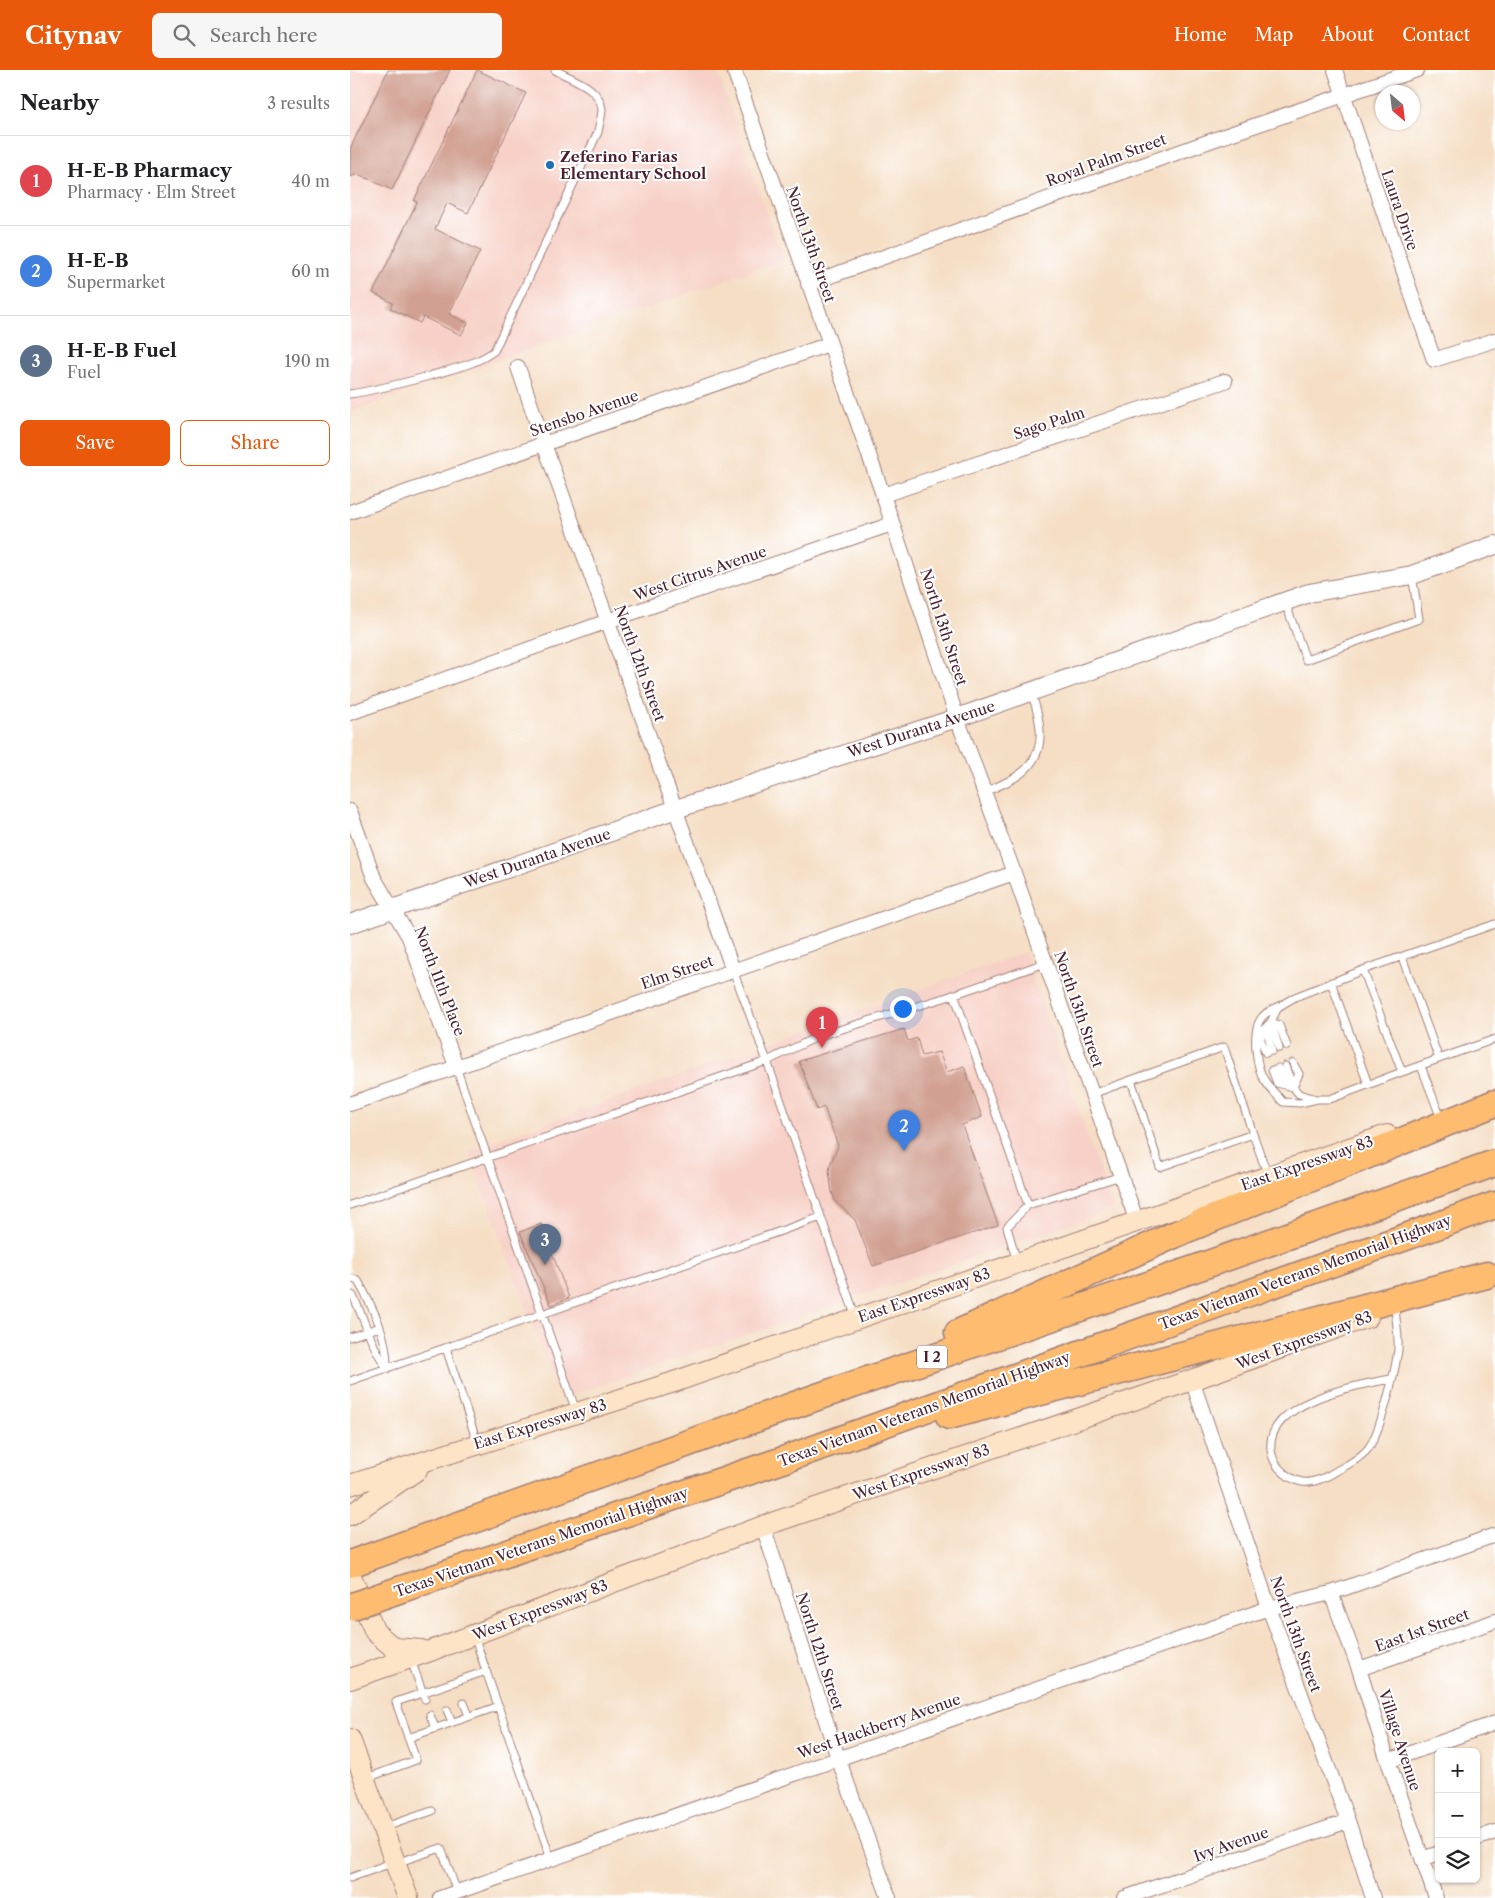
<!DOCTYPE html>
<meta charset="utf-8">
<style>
body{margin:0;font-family:"Libre Caslon Text",serif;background:#f6f6f6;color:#202124}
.controls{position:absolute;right:15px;bottom:15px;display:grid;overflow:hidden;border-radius:8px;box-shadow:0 1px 4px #0004}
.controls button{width:45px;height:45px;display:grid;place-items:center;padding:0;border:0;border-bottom:1px solid #e0e0e0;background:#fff;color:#202124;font:25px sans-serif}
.compass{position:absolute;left:1025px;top:15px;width:45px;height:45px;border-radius:50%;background:#fff;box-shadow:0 1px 4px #0004;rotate:152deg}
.you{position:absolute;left:552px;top:938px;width:18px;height:18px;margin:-12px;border:4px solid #fff;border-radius:50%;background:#1a73e8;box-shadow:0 0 0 8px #1a73e833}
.badge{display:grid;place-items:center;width:32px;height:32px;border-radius:50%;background:#ea580c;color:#fff;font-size:16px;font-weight:700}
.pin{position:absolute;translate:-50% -41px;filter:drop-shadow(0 1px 2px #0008)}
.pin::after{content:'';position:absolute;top:26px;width:18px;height:15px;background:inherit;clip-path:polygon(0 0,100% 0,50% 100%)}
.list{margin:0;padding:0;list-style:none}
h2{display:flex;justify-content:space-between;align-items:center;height:65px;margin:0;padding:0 20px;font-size:21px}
h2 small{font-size:16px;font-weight:400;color:#757577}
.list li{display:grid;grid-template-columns:32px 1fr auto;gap:15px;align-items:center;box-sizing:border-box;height:90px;padding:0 20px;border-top:1px solid #e0e0e0}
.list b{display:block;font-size:19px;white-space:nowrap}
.list p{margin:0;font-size:16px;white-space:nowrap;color:#757577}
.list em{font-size:16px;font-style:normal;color:#757577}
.actions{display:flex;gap:10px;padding:15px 20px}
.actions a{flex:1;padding:11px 0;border:1px solid #ea580c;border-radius:8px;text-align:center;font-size:18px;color:#ea580c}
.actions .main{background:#ea580c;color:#fff}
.icon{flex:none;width:28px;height:28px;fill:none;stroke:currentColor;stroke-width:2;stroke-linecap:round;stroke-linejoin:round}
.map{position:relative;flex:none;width:1145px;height:1828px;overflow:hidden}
header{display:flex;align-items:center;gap:30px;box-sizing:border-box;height:70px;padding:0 25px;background:#ea580c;color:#fff}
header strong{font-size:24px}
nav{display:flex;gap:28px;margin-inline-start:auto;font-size:18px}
.search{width:350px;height:45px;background:#f6f6f6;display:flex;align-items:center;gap:12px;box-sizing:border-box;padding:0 18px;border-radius:8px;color:#757577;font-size:19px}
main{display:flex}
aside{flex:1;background:#fff}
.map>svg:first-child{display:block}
</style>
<header>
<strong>Citynav</strong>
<div class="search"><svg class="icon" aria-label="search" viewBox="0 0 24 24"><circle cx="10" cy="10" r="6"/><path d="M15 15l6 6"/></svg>Search here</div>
<nav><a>Home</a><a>Map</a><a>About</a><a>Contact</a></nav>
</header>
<main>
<aside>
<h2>Nearby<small>3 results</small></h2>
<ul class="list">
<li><span class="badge" style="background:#e0444e">1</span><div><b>H-E-B Pharmacy</b><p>Pharmacy · Elm Street</p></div><em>40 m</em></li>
<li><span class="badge" style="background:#3f7fe0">2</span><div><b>H-E-B</b><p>Supermarket</p></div><em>60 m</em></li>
<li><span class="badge" style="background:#5c6f8a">3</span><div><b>H-E-B Fuel</b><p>Fuel</p></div><em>190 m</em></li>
</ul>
<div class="actions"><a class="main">Save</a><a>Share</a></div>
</aside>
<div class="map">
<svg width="1145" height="1828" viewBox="0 0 1145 1828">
<rect width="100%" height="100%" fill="#fff"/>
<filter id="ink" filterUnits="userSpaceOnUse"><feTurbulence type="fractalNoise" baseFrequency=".02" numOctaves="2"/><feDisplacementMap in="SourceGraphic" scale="10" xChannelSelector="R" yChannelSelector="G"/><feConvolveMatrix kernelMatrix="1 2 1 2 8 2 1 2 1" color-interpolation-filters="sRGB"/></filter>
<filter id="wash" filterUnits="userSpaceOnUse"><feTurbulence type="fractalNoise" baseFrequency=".0096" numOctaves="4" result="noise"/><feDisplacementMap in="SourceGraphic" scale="20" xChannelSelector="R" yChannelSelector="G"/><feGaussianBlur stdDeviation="1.12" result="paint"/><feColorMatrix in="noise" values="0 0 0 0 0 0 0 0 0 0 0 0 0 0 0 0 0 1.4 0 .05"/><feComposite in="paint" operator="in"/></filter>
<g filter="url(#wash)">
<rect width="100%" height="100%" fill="#f5dec4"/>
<path fill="#f7d1c7" d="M 0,0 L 367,0 L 433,190 L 0,342 Z
M 674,882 L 763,1139 L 210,1329 L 119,1081 Z"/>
<g id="blocks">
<path fill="#d1a092" d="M 38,0 L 100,0 L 42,120 L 8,104 L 0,107 L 0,79 Z
M 127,0 L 176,23 L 118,143 L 97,133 L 85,159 L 130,181 L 99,244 L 118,253 L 111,265 L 73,247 L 70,253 L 40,238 L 43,233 L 23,223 L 67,132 L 64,131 Z
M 554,959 L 558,971 L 567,968 L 572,986 L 589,982 L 597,1002 L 614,996 L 632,1047 L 612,1055 L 648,1155 L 523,1196 L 505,1150 L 485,1131 L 482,1122 L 479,1101 L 481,1092 L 488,1076 L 474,1037 L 467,1040 L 449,991 Z
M 191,1154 L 219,1228 L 201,1235 L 170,1162 Z"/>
</g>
</g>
<g filter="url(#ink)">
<use href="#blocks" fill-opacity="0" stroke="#a07e78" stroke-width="1"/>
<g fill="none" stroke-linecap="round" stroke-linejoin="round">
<defs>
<path id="service" d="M 0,324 C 27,320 53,313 79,306 C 101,299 125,295 144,281 L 248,62 C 249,55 252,46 252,39 C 250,17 221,9 205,0
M 935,532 L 956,590 L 1069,549 L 1062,505
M 635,722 C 648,716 665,710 676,699 C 698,678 690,647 681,622
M 1145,854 L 1013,900 L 1052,1002 L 1145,969
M 1052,887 L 1089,989
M 383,900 L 417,991 L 506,1248
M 981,912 L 1018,1014
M 604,924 L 678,1135 L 771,1106
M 928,937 C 920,940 914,943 910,950 C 902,963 906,999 915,1011 C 920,1019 927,1025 933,1032 L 950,1033 L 967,1029
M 921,952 L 929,955 L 937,976
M 920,955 L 917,961 L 922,981
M 929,978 L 921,952 L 928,937 L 945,927 L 1013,900
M 916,983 L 911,970 L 911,962 L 921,952
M 935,996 L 943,1017 L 949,1024 L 967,1029 L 980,1029 L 1052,1002
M 1071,996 L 1090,1046
M 106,997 L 226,1341
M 928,998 L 934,1011 L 940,1015
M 922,1000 L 927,1013 L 943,1017
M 943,1017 L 949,1004 L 943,993
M 742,1024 L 781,1010
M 903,1064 L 874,977 L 781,1010 L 810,1097 L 903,1064 L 918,1106
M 0,1135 L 417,991 L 469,966 L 597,927 L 695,893
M 667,1192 L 657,1157 L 678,1135
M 0,1208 L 8,1211 C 23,1238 38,1266 37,1299
M 0,1224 L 3,1226 C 15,1250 21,1276 37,1298
M 0,1267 L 30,1257
M 96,1278 L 127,1372
M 1041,1309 C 1006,1315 909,1333 922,1385 C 926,1399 939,1409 952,1412 C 963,1414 979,1406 988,1400 C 998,1395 1008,1389 1016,1381 C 1030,1367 1045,1301 1048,1280 C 1049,1266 1046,1251 1045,1238
M 0,1311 L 471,1147
M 61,1590 L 75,1629
M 136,1601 L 201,1789
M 114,1633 L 119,1646
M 97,1640 L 102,1652
M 80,1645 L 85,1658
M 58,1668 L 149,1636
M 17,1708 L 66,1690 L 46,1632 L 136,1601 L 124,1565
M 35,1757 L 82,1741
M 46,1793 L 91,1778 L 107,1822
M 0,1808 L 44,1792"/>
<path id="minor" d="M 384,0 L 533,425 L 607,648 L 664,803 L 787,1152
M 985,0 L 1084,290 L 1145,270
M 458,214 L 874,66 L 1067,0
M 168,297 L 194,374 L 383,900
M 533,425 L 875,311
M 0,442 L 479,274
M 0,643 L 258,551 L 542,454
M 0,741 L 24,808 L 59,867 L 106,996
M 0,1034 L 664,803
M 842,1310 L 919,1538 L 998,1751 L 1023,1828
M 413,1456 L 488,1688 L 539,1828
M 981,1523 L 1009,1599 L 1038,1691 L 1086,1828
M 1009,1599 L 1145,1551
M 1038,1691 L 1145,1653
M 1126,1769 L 1145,1762
M 1073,1789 L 1089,1783
M 90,1828 L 919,1538 L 981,1523 L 1145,1465
M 774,1828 L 998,1751"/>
<path id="tertiary" d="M 0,854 L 326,739 L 607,648 L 959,523 L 1062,505 L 1145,475"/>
<path id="secondary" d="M 0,1415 L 321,1313 L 1037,1065
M 0,1445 L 67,1400
M 0,1504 L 25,1562 L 44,1578 L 71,1580
M 0,1609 L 83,1580 L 413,1456 L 842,1310 L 1018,1247
M 0,1669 L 58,1828"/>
<path id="motorway" d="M 608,1263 L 835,1160 L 1145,1033
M 599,1346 L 1137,1205
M 0,1494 L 467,1327 L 804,1213 L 1145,1093
M 37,1524 L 433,1390 L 1145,1135"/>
</defs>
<use href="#service" stroke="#a07e78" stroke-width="9"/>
<use href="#minor" stroke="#a07e78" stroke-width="16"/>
<use href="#tertiary" stroke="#a07e78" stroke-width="20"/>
<use href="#secondary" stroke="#a07e78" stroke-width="22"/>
<use href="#motorway" stroke="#a07e78" stroke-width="29"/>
<use href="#service" stroke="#fff" stroke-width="7"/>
<use href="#minor" stroke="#fff" stroke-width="14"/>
<use href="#tertiary" stroke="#fff" stroke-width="18"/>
<use href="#secondary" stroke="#fee4c6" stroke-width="20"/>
<use href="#motorway" stroke="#fdbc70" stroke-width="26"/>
<defs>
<path id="motorway-bridge" d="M 0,1537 L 37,1524"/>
</defs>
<use href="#motorway-bridge" stroke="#a07e78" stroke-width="29" stroke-linecap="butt"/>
<use href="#motorway-bridge" stroke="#fdbc70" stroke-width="26"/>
</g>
</g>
<circle fill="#1f6fb2" stroke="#fff" stroke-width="2" cx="200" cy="95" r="5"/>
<g text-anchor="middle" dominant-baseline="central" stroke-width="4" stroke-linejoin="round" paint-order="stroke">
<rect fill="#fff" stroke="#80626b" stroke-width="1" x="567" y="1275.5" width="30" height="23" rx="4"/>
<g font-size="14" font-weight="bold" fill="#4a1f2b">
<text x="582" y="1287">I 2</text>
</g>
<g font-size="15" font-weight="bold" fill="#4a1f2b" stroke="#fff" text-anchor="start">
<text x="210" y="86">Zeferino Farias<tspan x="210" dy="17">Elementary School</tspan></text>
</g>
<g font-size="15" fill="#4a1f2b" stroke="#fff">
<text transform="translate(756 90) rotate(-20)">Royal Palm Street</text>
<text transform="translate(1050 140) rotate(71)">Laura Drive</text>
<text transform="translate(461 174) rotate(71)">North 13th Street</text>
<text transform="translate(234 343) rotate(-19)">Stensbo Avenue</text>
<text transform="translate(699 353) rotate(-18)">Sago Palm</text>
<text transform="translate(350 503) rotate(-19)">West Citrus Avenue</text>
<text transform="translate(594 557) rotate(72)">North 13th Street</text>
<text transform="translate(290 593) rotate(70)">North 12th Street</text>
<text transform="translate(571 659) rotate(-18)">West Duranta Avenue</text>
<text transform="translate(187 788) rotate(-19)">West Duranta Avenue</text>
<text transform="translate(327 902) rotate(-19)">Elm Street</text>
<text transform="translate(90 911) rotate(69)">North 11th Place</text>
<text transform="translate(729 939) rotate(71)">North 13th Street</text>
<text transform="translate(957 1093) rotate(-19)">East Expressway 83</text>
<text transform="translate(955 1202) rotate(-20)">Texas Vietnam Veterans Memorial Highway</text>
<text transform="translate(574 1225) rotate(-19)">East Expressway 83</text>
<text transform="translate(954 1270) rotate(-20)">West Expressway 83</text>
<text transform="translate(574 1339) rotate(-20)">Texas Vietnam Veterans Memorial Highway</text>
<text transform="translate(190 1354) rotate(-17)">East Expressway 83</text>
<text transform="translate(571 1402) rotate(-19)">West Expressway 83</text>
<text transform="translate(191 1472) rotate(-19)">Texas Vietnam Veterans Memorial Highway</text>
<text transform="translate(190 1540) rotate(-21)">West Expressway 83</text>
<text transform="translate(1072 1560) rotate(-20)">East 1st Street</text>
<text transform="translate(946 1564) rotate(70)">North 13th Street</text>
<text transform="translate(470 1581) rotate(72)">North 12th Street</text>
<text transform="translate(529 1656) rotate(-19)">West Hackberry Avenue</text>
<text transform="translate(1050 1670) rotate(72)">Village Avenue</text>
<text transform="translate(881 1774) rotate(-19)">Ivy Avenue</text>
</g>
</g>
</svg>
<div class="controls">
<button>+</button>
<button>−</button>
<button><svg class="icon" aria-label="layers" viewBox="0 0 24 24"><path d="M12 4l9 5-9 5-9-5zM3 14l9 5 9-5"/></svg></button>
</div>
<svg class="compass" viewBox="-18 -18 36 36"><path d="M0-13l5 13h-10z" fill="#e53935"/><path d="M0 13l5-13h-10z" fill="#757577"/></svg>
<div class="you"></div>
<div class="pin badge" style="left:472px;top:978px;background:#e0444e">1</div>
<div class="pin badge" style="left:554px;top:1081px;background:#3f7fe0">2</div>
<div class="pin badge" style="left:195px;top:1195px;background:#5c6f8a">3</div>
</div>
</main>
